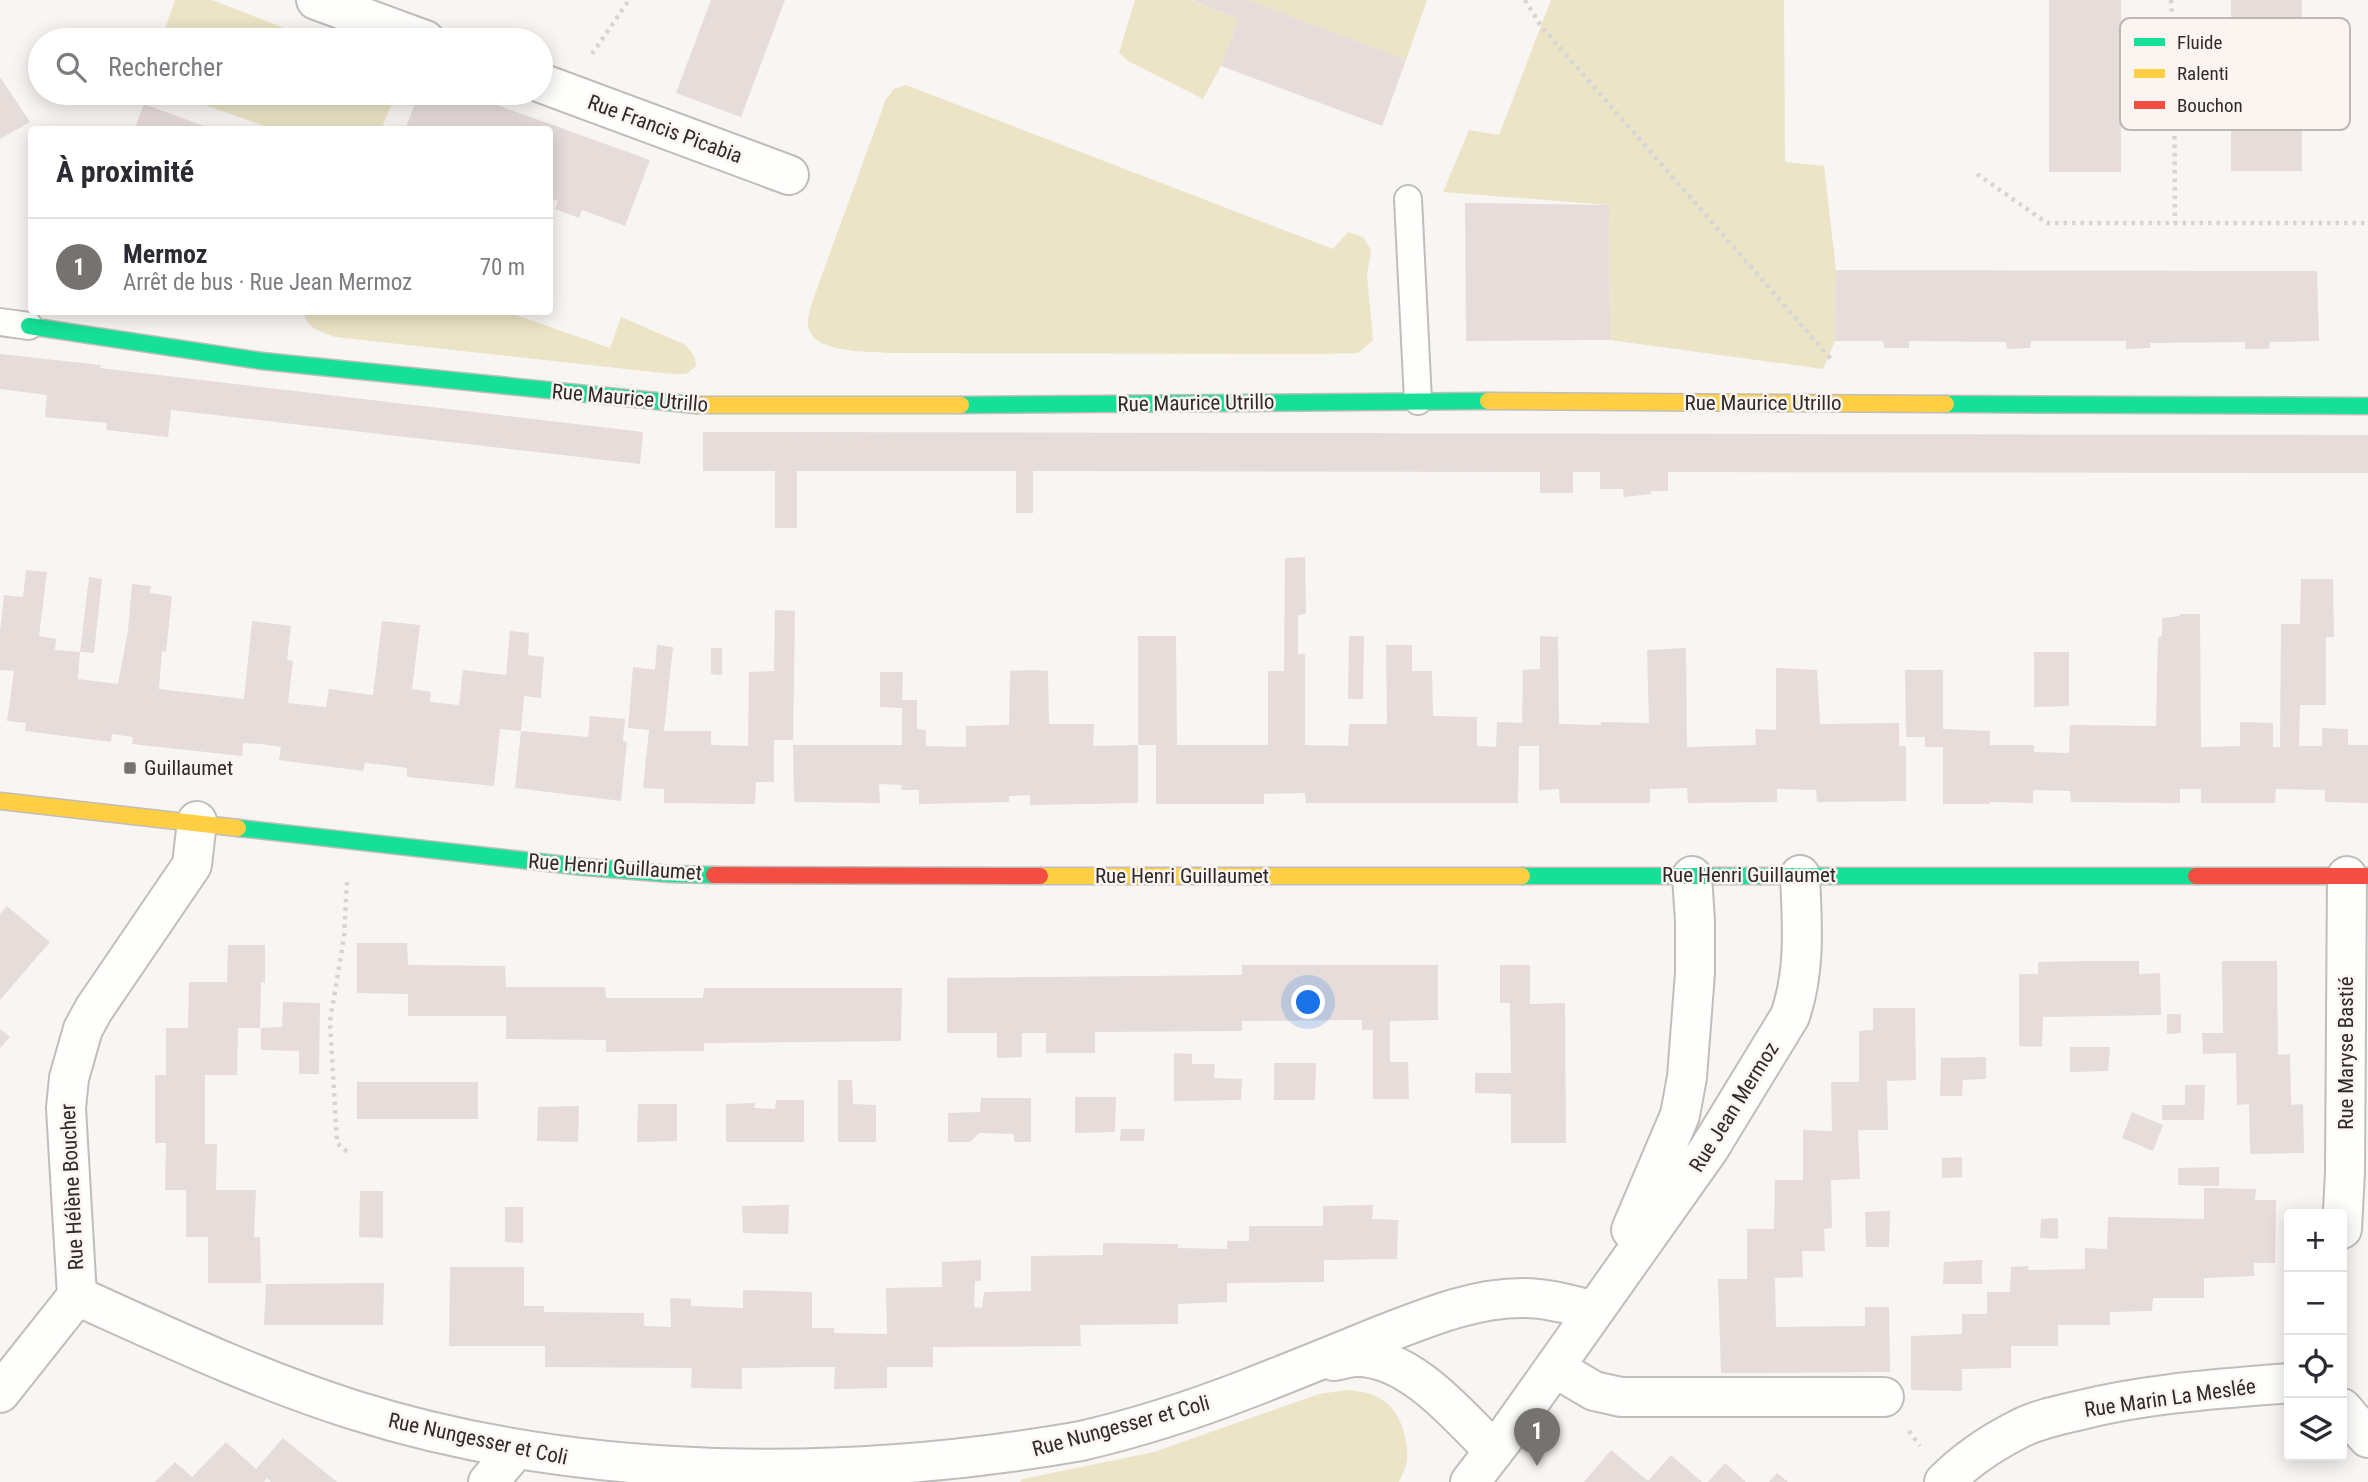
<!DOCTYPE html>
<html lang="fr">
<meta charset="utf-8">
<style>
body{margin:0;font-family:"Roboto Condensed",sans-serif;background:#f7f7f7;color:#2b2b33}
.controls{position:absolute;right:21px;bottom:21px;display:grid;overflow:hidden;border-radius:7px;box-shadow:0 4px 18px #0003}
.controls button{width:63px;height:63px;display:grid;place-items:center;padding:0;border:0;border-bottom:2px solid #e1e1e2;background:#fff;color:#2b2b33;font:35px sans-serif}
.you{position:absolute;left:1309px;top:1003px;width:24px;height:24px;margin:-18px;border:5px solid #fff;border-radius:50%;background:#1a73e8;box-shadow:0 0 0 10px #1a73e833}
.badge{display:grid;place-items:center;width:46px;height:46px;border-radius:50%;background:#757270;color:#fff;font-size:23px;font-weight:700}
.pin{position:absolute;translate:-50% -58px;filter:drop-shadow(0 2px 4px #0008)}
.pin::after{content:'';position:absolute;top:37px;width:24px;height:21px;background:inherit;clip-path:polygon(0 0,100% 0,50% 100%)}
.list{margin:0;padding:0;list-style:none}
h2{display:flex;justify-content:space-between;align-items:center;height:91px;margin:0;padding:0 28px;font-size:30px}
h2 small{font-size:23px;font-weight:400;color:#7c7c81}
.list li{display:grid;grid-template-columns:46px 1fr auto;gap:21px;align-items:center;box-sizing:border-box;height:98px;padding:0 28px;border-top:2px solid #e1e1e2}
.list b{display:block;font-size:26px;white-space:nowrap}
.list p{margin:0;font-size:23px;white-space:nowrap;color:#7c7c81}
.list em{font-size:23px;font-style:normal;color:#7c7c81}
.icon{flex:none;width:38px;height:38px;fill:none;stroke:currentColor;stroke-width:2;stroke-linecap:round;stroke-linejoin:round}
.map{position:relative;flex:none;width:2368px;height:1482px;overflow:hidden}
.search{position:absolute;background:#fff;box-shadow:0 4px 18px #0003;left:28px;top:28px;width:525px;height:77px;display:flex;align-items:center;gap:18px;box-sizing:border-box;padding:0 24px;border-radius:38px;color:#7c7c81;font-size:26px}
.panel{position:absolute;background:#fff;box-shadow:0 4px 18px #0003;left:28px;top:126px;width:525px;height:189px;border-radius:7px}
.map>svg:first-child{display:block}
</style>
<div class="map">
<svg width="2368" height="1482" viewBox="0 0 2368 1482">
<rect width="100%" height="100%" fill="#f9f5f3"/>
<path fill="#ebe4c6" d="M 175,0 L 212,0 L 315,40 L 161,40 Z
M 1135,0 L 1190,0 L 1239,19 L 1221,66 L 1203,99 L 1128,61 L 1119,53 Z
M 1247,0 L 1427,0 L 1406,60 Z
M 1551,0 L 1784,0 L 1785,162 L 1824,166 L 1836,270 L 1835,341 L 1823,369 L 1610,340 L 1609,205 L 1443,192 L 1469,130 L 1499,135 Z
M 906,85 L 1333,249 L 1348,232 L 1363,237 L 1371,250 L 1367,276 L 1373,340 L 1358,353 L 1321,354 L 887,353 C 865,351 806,354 808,321 C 808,316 810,310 811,305 L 886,99 L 894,89 Z
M 171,93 L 396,93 L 381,130 L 273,129 Z
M 304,312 L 507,312 L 610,348 L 621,317 L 686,345 L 695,358 L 696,366 L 686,374 L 672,374 L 335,337 C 320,331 305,328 304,312 Z
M 1347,1390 C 1357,1391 1369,1392 1379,1398 C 1400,1408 1409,1439 1407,1461 C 1406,1468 1402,1475 1399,1482 L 1020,1482 L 1023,1479 L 1154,1452 L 1319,1394 Z"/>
<path fill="#e6dcda" d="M 711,0 L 785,0 L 741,117 L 676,93 Z
M 1191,0 L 1247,0 L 1406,60 L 1382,126 L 1221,66 L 1239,19 Z
M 2049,0 L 2121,0 L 2121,172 L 2049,172 Z
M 2231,0 L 2302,0 L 2302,171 L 2231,171 Z
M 103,31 L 125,40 L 100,40 Z
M 0,77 L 30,122 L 0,139 Z
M 419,93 L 463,93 L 650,160 L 625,226 L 582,210 L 579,218 L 555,209 L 558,201 L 550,198 L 550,130 L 405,130 Z
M 144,104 L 212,129 L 211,130 L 134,130 Z
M 1465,203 L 1609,205 L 1610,340 L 1466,341 Z
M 1836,270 L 2317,271 L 2319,341 L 2270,342 L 2269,349 L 2245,349 L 2245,342 L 2150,343 L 2150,348 L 2126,349 L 2126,341 L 2031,341 L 2030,348 L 2007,349 L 2006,342 L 1909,341 L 1909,348 L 1884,348 L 1883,341 L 1835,341 Z
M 0,354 L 101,365 L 100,368 L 643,432 L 640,464 L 171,410 L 168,437 L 106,430 L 107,423 L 45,417 L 47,395 L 0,389 Z
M 703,432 L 2368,435 L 2368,473 L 1668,472 L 1668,491 L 1651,491 L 1651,494 L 1624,497 L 1623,489 L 1600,489 L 1600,472 L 1573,472 L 1573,493 L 1540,493 L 1540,472 L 1033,471 L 1033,513 L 1016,513 L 1016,471 L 797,471 L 797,528 L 775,528 L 775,471 L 703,471 Z
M 1305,557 L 1306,614 L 1298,615 L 1298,654 L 1305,654 L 1305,745 L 1348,746 L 1349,724 L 1387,724 L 1386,645 L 1412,645 L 1412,671 L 1432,671 L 1433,716 L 1477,717 L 1477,746 L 1496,747 L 1497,722 L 1522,723 L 1523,670 L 1540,669 L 1540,636 L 1558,637 L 1559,724 L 1601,725 L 1601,722 L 1649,723 L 1647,650 L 1686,648 L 1687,747 L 1756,745 L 1755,729 L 1776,730 L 1776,668 L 1817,670 L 1820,724 L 1899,723 L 1899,746 L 1906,746 L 1906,801 L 1817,802 L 1816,790 L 1777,789 L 1777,802 L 1688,803 L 1687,788 L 1650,789 L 1650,803 L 1560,803 L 1559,789 L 1539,790 L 1539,746 L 1519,746 L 1518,803 L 1306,803 L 1305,793 L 1264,794 L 1264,804 L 1156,804 L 1156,745 L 1138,745 L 1138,636 L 1176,636 L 1177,745 L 1268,745 L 1268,671 L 1284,671 L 1285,558 Z
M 26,570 L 47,572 L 39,636 L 56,639 L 55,650 L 80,652 L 78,679 L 118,684 L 128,630 L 132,584 L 151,586 L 150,593 L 172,596 L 166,652 L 162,651 L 159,689 L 244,699 L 252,621 L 291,626 L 287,660 L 293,661 L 288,703 L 326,707 L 329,689 L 373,695 L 382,621 L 420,625 L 412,689 L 431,692 L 430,702 L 459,705 L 463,670 L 506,675 L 510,631 L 529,633 L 528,655 L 544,657 L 541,698 L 524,696 L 521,731 L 500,729 L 494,786 L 407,777 L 407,768 L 386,765 L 365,763 L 363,771 L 279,760 L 281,747 L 262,744 L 243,743 L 242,756 L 132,744 L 133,737 L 112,734 L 111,742 L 25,731 L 26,723 L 7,721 L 14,671 L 0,670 L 0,631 L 4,595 L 23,597 Z
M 89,577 L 102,579 L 94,653 L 80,652 Z
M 2301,579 L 2333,579 L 2334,637 L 2326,637 L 2326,705 L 2300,705 L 2299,746 L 2322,746 L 2322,728 L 2348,729 L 2348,745 L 2368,745 L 2368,803 L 2325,802 L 2325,790 L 2276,789 L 2275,803 L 2201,803 L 2201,789 L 2180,789 L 2180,803 L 2071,802 L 2070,791 L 2033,790 L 2033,803 L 1990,802 L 1990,804 L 1943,804 L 1943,747 L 1925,747 L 1925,737 L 1906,737 L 1905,670 L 1943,670 L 1943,729 L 1990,731 L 1990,745 L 2034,745 L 2034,752 L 2069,753 L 2070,725 L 2156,726 L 2158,637 L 2162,636 L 2162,618 L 2180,616 L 2180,614 L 2200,614 L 2201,747 L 2240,746 L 2240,722 L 2273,723 L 2273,747 L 2280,747 L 2281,624 L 2300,624 Z
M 775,610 L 795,611 L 793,740 L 774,740 L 774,782 L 756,782 L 755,804 L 664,803 L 664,789 L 643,788 L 649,730 L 628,728 L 633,667 L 655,670 L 657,645 L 673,647 L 664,731 L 711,731 L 711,745 L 748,746 L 749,672 L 774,671 Z
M 1349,636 L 1364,636 L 1363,699 L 1348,699 Z
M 711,648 L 722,648 L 722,675 L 711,674 Z
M 2034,652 L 2069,652 L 2069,706 L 2034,707 Z
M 1031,670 L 1048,671 L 1049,724 L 1094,724 L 1093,746 L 1138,745 L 1138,803 L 1030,805 L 1030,795 L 1009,796 L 1009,802 L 919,804 L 919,790 L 901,790 L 902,785 L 879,784 L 880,803 L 794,802 L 793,745 L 902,745 L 902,708 L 880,707 L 880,672 L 903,672 L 902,700 L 917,700 L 917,729 L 926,730 L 926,746 L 966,747 L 966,726 L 1009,725 L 1010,671 Z
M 590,716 L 625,719 L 623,741 L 627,742 L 621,801 L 515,788 L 521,731 L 588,737 Z
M 7,906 L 50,942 L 0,1000 L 0,914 Z
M 357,943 L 407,943 L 408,965 L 505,966 L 506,987 L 605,987 L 606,998 L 703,998 L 704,988 L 902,988 L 901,1041 L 704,1043 L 704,1051 L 606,1052 L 606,1040 L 506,1039 L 506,1016 L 408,1016 L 408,994 L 357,993 Z
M 228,945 L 265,945 L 265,983 L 261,982 L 260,1028 L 238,1028 L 237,1075 L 205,1075 L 205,1144 L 217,1144 L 216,1190 L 256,1190 L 254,1237 L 260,1237 L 261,1283 L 208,1283 L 208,1237 L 186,1237 L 186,1190 L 165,1190 L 166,1143 L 155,1143 L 155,1075 L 166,1075 L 166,1028 L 188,1028 L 189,982 L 227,982 Z
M 2089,961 L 2139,961 L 2139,974 L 2160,973 L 2161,1015 L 2043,1017 L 2042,1047 L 2019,1046 L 2019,974 L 2038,974 L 2038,962 Z
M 2222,961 L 2277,961 L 2278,1055 L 2290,1054 L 2291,1105 L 2303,1104 L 2304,1153 L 2250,1154 L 2249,1104 L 2237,1105 L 2236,1053 L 2203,1054 L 2202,1033 L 2223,1033 Z
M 1242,965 L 1438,965 L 1438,1020 L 1390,1021 L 1390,1062 L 1408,1062 L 1409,1099 L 1373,1099 L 1373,1030 L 1362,1030 L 1362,1020 L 1242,1021 L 1242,1031 L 1095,1032 L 1095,1053 L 1046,1053 L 1046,1033 L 1022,1033 L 1022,1057 L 997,1058 L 997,1033 L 947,1033 L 947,978 L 1242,975 Z
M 1500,965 L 1530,965 L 1530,1004 L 1565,1003 L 1566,1143 L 1511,1143 L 1511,1094 L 1475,1093 L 1475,1073 L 1511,1073 L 1510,1003 L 1500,1003 Z
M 283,1002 L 320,1003 L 319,1074 L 299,1074 L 299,1051 L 261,1050 L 261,1028 L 282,1027 Z
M 1873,1008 L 1915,1008 L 1916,1080 L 1887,1081 L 1888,1130 L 1858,1130 L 1860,1179 L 1831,1180 L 1832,1228 L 1824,1229 L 1825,1251 L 1802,1251 L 1803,1277 L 1775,1278 L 1776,1327 L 1865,1326 L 1865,1307 L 1889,1307 L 1890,1372 L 1721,1373 L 1718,1279 L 1747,1279 L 1747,1229 L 1774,1229 L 1775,1180 L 1803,1180 L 1803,1130 L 1832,1131 L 1831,1082 L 1859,1082 L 1859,1031 L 1873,1030 Z
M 2167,1014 L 2181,1014 L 2181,1033 L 2167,1034 Z
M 0,1029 L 10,1037 L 0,1048 Z
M 2070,1047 L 2110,1047 L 2108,1071 L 2070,1072 Z
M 1174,1053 L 1192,1054 L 1192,1064 L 1215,1064 L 1214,1078 L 1242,1079 L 1241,1100 L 1174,1101 Z
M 1986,1057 L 1986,1079 L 1963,1080 L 1962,1096 L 1940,1096 L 1941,1058 Z
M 1274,1063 L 1316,1063 L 1315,1100 L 1274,1100 Z
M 838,1080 L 852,1080 L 853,1104 L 876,1105 L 876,1142 L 838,1142 Z
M 357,1082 L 478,1082 L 478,1119 L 357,1119 Z
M 2185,1085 L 2205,1085 L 2204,1120 L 2162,1120 L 2162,1105 L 2185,1105 Z
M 1075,1097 L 1116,1097 L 1115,1132 L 1075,1133 Z
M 981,1098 L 1031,1098 L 1031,1142 L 1014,1142 L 1014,1134 L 979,1133 L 970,1142 L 948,1142 L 948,1113 L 980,1112 Z
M 776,1100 L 804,1100 L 804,1142 L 726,1142 L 726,1104 L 755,1103 L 754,1108 L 775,1109 Z
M 638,1104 L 677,1104 L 677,1141 L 637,1142 Z
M 579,1106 L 578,1142 L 537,1141 L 538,1107 Z
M 2132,1112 L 2163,1125 L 2153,1151 L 2122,1138 Z
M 1121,1129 L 1145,1129 L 1144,1141 L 1120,1141 Z
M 1962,1157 L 1962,1177 L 1942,1178 L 1942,1158 Z
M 2219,1167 L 2219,1186 L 2178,1185 L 2178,1168 Z
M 2204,1188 L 2256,1189 L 2255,1200 L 2276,1200 L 2275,1263 L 2254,1263 L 2254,1276 L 2204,1278 L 2204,1298 L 2153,1298 L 2152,1311 L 2110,1312 L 2110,1325 L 2058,1325 L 2058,1346 L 2011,1346 L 2011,1368 L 1962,1369 L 1962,1391 L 1911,1390 L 1911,1336 L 1962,1334 L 1962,1314 L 1987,1314 L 1987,1292 L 2010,1292 L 2011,1267 L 2029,1266 L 2028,1270 L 2085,1269 L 2085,1248 L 2107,1249 L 2108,1217 L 2204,1219 Z
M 360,1191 L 383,1191 L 383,1238 L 359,1237 Z
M 789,1205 L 788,1234 L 743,1233 L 742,1206 Z
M 1373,1205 L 1372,1219 L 1398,1220 L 1397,1259 L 1324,1260 L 1324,1282 L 1227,1283 L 1227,1302 L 1178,1304 L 1178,1324 L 1080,1325 L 1081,1346 L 933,1347 L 933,1367 L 887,1367 L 887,1388 L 834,1389 L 835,1367 L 812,1367 L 742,1368 L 742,1389 L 691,1388 L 692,1368 L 545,1367 L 545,1346 L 449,1346 L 450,1267 L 524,1267 L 524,1306 L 544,1306 L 544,1312 L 644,1313 L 644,1326 L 671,1327 L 670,1298 L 691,1299 L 691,1306 L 743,1308 L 743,1290 L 812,1292 L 812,1328 L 834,1328 L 834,1333 L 887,1334 L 886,1288 L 942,1287 L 942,1262 L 981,1260 L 981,1281 L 975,1281 L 974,1307 L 982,1308 L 984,1292 L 1031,1291 L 1031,1256 L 1103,1255 L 1103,1243 L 1178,1244 L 1178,1248 L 1227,1249 L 1227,1241 L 1249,1241 L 1249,1226 L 1323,1226 L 1323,1206 Z
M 505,1207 L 523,1207 L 523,1243 L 505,1242 Z
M 1890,1211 L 1889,1247 L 1866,1247 L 1865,1212 Z
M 2058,1218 L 2058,1239 L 2040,1238 L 2041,1219 Z
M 1982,1260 L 1982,1284 L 1943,1284 L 1944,1262 Z
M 384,1283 L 383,1325 L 264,1325 L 266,1284 Z
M 283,1438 L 337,1482 L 271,1482 L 267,1478 L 264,1482 L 155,1482 L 175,1462 L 192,1477 L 226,1442 L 256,1469 Z
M 1611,1450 L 1648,1481 L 1671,1455 L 1702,1482 L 1584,1482 Z
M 1725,1463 L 1746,1482 L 1708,1482 Z
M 1777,1473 L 1788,1482 L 1769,1482 Z"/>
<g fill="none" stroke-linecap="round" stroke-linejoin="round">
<defs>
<path id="lane" d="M 1408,199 L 1418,401
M 0,322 L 29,326"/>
<path id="street" d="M 316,0 L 425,40
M 541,83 L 789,175
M 2342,1229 L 2345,1172 L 2347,876
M 1631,1230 L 1680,1115 L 1687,1077 L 1695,973 L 1695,921 L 1692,876
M 77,1296 C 168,1337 259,1380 354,1410 C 582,1482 848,1482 1081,1441 C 1137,1428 1193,1410 1247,1389 C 1291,1372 1335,1354 1379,1336 C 1426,1318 1472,1298 1523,1298 C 1547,1298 1570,1304 1593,1311
M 1334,1361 C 1341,1360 1349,1357 1356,1357 C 1410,1356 1459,1416 1494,1451
M 1555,1368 L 1594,1391 L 1621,1397 L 1884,1397
M 0,1393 L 77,1296 L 66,1108 L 69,1078 L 83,1029 L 94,1009 L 192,865 L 197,821
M 2342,1408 L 2368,1438
M 488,1482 L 515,1451
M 1470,1482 L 1510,1430 L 1709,1149 L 1790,1016 C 1806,970 1802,923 1800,875
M 1944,1482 C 1966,1460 1991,1443 2019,1429 C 2038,1419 2060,1415 2081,1410 C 2149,1393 2219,1389 2289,1383"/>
<path id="fast" d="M 29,326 L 262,361 L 696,405
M 1946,404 L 2368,406
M 961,405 L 1488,401
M 238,828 L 584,867 L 670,874 L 714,875
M 1522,876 L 2196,876"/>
<path id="slow" d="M 1488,401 L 1946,404
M 696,405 L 961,405
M 0,801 L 238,828
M 1040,876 L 1522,876"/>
<path id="jam" d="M 714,875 L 1040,876
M 2196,876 L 2368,876"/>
</defs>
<use href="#lane" stroke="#c0bdbc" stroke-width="30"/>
<use href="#street" stroke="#c0bdbc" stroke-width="42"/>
<use href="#fast" stroke="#c0bdbc" stroke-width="19"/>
<use href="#slow" stroke="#c0bdbc" stroke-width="19"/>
<use href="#jam" stroke="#c0bdbc" stroke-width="19"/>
<path stroke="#d6d5d5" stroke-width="4.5" stroke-dasharray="3.5 5" stroke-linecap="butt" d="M 1525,0 L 1541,26 L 1831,359
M 2171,0 L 2174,53 L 2175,223
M 592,54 L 629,0
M 1977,174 L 2047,223 L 2368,223
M 347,882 L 344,937 L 330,1021 L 337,1143 L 350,1154
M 1909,1431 L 1920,1446"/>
<use href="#lane" stroke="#fefefd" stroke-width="26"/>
<use href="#street" stroke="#fefefd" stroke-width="38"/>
<use href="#fast" stroke="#16e098" stroke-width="16"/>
<use href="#slow" stroke="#ffcf43" stroke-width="16"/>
<use href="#jam" stroke="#f24e42" stroke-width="16"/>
</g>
<rect fill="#757270" stroke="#fbf4f1" stroke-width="2.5" x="123" y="761" width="14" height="14" rx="3.5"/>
<g text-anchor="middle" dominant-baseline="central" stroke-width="5" stroke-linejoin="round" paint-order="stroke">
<g font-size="21" fill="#2e2b2a" stroke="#fbf4f1">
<text transform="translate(665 129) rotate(20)">Rue Francis Picabia</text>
<text transform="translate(630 398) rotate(5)">Rue Maurice Utrillo</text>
<text transform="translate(1196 403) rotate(-1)">Rue Maurice Utrillo</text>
<text x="1763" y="403">Rue Maurice Utrillo</text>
<text transform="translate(615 867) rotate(4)">Rue Henri Guillaumet</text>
<text x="1749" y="875">Rue Henri Guillaumet</text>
<text x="1182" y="876">Rue Henri Guillaumet</text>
<text transform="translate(2346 1053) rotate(-90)">Rue Maryse Bastié</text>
<text transform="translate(1734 1107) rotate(-58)">Rue Jean Mermoz</text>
<text transform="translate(72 1187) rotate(-93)">Rue Hélène Boucher</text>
<text transform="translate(2170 1398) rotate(-8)">Rue Marin La Meslée</text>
<text transform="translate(1121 1426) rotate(-15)">Rue Nungesser et Coli</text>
<text transform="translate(478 1439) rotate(12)">Rue Nungesser et Coli</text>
</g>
<g font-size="21" fill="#2e2b2a" stroke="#fbf4f1" text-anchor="start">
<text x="144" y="768">Guillaumet</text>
</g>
</g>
<rect x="2120" y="18" width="230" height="112" rx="10" fill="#fbf4f1" stroke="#beb8b5" stroke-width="2"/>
<rect x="2134" y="38" width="31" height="8" fill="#16e098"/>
<rect x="2134" y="69" width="31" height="9" fill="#ffcf43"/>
<rect x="2134" y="101" width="31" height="8" fill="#f24e42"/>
<g font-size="19" fill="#2e2b2a">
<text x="2177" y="49">Fluide</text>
<text x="2177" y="80">Ralenti</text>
<text x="2177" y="112">Bouchon</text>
</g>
</svg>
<div class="controls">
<button>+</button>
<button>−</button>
<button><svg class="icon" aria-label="locate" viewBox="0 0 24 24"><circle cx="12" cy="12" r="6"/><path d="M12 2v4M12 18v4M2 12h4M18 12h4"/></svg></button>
<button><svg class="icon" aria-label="layers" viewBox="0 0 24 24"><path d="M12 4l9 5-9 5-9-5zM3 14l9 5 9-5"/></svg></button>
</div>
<div class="you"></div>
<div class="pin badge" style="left:1537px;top:1466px">1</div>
<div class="search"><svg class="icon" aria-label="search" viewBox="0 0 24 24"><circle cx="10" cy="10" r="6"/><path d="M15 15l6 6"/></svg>Rechercher</div>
<section class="panel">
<h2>À proximité<small></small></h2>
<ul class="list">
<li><span class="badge">1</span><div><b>Mermoz</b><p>Arrêt de bus · Rue Jean Mermoz</p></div><em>70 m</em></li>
</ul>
</section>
</div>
